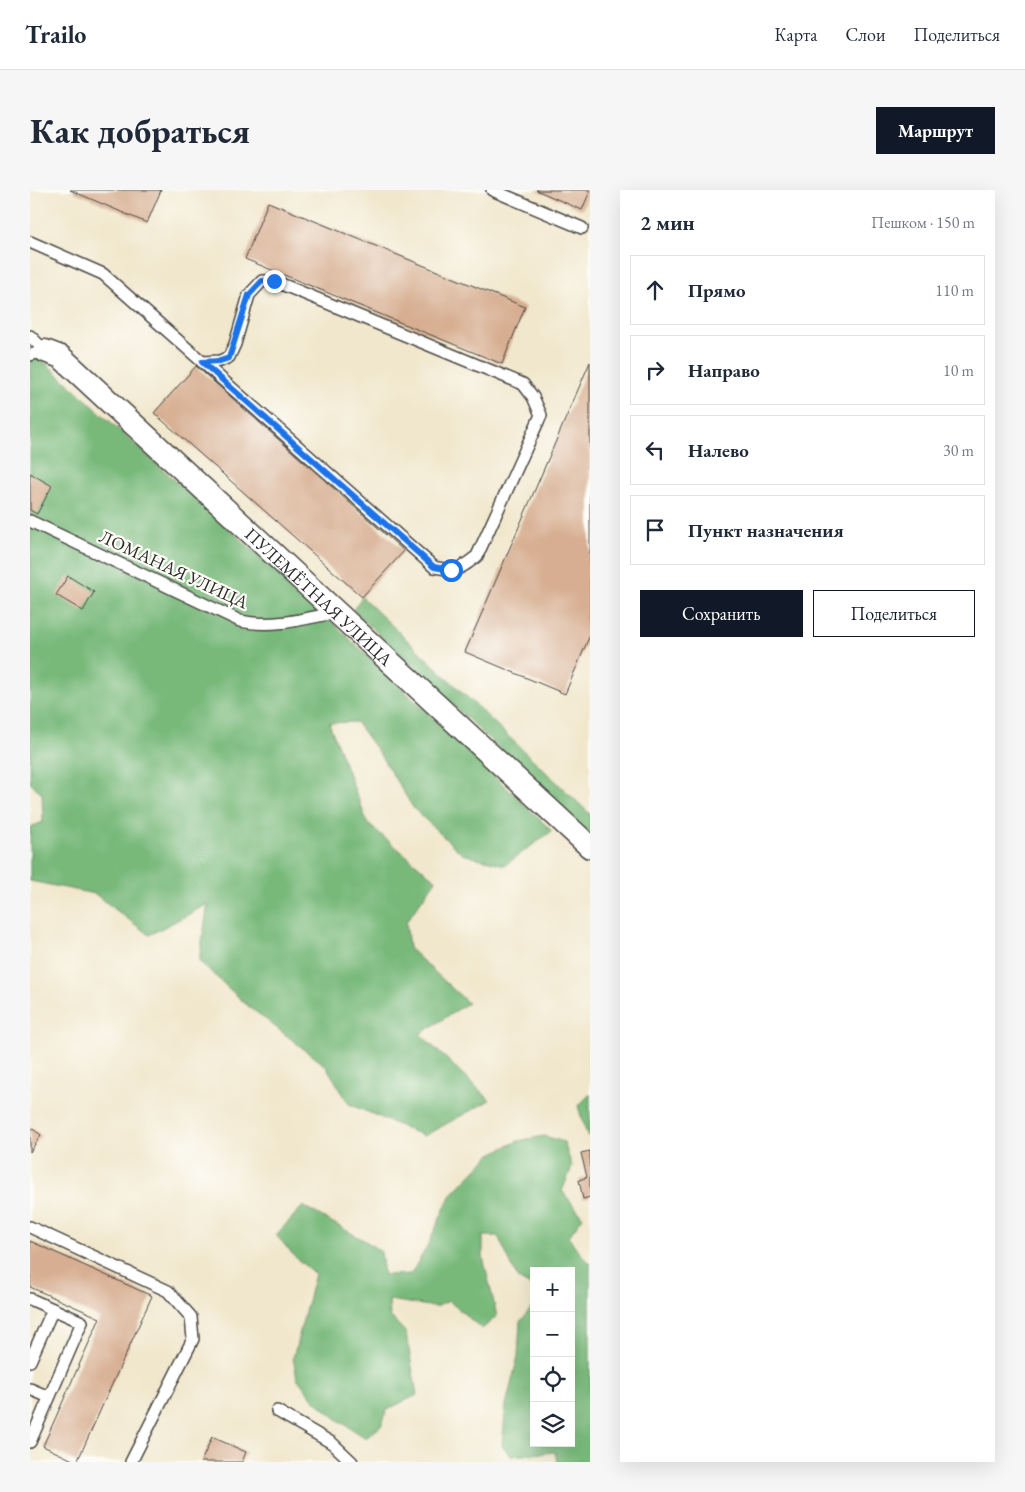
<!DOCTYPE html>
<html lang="ru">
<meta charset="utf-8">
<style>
body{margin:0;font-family:"EB Garamond",serif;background:#f6f6f7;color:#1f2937}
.controls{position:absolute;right:15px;bottom:15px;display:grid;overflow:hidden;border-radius:0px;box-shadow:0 5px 20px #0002}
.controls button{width:45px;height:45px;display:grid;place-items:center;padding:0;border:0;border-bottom:1px solid #e0e1e3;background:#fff;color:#1f2937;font:25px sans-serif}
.stop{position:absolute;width:15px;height:15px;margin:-11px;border:4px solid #1a73e8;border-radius:50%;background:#fff}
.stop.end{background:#1a73e8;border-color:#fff;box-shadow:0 1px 5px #0008}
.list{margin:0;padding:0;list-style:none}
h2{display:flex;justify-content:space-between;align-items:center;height:65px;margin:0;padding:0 20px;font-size:21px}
h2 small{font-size:16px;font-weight:400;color:#747a83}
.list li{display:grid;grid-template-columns:32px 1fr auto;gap:15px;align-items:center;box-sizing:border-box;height:70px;margin:0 10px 10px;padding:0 10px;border:1px solid #e0e1e3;border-radius:0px}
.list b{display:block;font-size:19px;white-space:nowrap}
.list em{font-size:16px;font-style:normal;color:#747a83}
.actions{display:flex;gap:10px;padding:15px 20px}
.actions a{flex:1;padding:11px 0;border:1px solid #111827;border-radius:0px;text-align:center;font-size:18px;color:#111827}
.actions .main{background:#111827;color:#fff}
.icon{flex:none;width:28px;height:28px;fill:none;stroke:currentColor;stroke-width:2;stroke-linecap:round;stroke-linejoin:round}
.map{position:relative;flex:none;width:560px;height:1272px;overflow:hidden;border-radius:0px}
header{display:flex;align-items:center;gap:30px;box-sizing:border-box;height:70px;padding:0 25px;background:#fff;border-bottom:1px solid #e0e1e3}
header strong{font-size:24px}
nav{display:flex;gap:28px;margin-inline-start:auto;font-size:18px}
.intro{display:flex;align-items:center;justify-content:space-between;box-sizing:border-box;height:120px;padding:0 30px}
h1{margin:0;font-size:35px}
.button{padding:12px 22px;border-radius:0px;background:#111827;color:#fff;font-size:18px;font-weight:700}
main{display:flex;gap:30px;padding:0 30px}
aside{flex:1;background:#fff;border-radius:0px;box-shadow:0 5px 20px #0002}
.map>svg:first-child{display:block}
</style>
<header>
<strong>Trailo</strong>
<nav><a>Карта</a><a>Слои</a><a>Поделиться</a></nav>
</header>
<div class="intro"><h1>Как добраться</h1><a class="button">Маршрут</a></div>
<main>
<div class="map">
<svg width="560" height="1272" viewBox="0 0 560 1272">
<rect width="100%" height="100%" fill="#fdfcf7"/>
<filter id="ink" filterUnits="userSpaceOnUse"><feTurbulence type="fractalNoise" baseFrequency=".02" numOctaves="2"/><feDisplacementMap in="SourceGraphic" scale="10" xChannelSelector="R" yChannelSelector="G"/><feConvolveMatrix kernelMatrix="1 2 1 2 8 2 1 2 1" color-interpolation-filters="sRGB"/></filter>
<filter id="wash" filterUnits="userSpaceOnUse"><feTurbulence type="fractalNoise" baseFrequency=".0096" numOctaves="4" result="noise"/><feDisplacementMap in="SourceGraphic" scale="20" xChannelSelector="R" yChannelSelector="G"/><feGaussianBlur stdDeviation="1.12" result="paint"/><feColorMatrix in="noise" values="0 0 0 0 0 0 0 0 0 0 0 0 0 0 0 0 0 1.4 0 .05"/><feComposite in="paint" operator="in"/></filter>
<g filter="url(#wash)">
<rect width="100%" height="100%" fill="#f1e7cc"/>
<path fill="#78b97a" stroke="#527252" d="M 0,159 L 304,434 L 522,641 L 475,675 L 432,664 L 384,619 L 349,563 L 326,532 L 299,533 L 338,634 L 406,690 L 376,732 L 379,758 L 438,813 L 390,844 L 460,910 L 394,946 L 319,914 L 296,876 L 217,815 L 169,771 L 178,714 L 119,745 L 65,704 L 0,691 L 0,637 L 13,632 L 12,603 L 0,593 Z
M 332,407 L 560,624 L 560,645 L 323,420 Z
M 560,904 L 560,946 L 557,945 L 548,916 Z
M 514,946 L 534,952 L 542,977 L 532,1001 L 553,1027 L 538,1047 L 552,1065 L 560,1073 L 560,1272 L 527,1272 L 525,1262 L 481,1266 L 472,1256 L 476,1215 L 488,1166 L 490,1132 L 504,1115 L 504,1253 L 541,1253 L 541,1081 L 504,1081 L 504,1098 L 488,1089 L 468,1046 L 453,1046 L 453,1067 L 467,1126 L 452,1139 L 419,1111 L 406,1117 L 359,1110 L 360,1126 L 376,1143 L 387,1205 L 358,1219 L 351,1236 L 336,1248 L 308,1230 L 284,1210 L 267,1188 L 263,1168 L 285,1084 L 267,1069 L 246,1045 L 273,1016 L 337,1052 L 351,1062 L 354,1085 L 381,1084 L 398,1055 L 420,1006 L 461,964 L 488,951 Z"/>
<g id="blocks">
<path fill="#d7ae91" d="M 40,0 L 131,0 L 117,33 Z
M 506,0 L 560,0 L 560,1 L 552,20 Z
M 238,12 L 495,117 L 472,174 L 215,69 Z
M 560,172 L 560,445 L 535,504 L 435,462 Z
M 166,176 L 374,361 L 332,407 L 124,223 Z
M 0,283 L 22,296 L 7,324 L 0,320 Z
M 38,386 L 64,402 L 53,421 L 26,405 Z
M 0,937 L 11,945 L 0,962 Z
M 560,961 L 560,1007 L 553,1009 L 549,990 L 557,987 L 551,963 Z
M 0,1051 L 122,1106 L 47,1272 L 13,1256 L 70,1128 L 0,1097 Z
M 182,1247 L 216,1262 L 212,1272 L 171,1272 Z"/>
</g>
</g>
<g filter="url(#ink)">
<use href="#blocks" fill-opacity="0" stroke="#494743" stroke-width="1"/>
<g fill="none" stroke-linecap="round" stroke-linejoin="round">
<defs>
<path id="service" d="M 462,0 L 552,38
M 0,52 L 73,84 L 404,377 C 427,382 429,380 447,366 L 511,225 L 503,207 L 493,194 L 244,91 L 232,91 L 219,105 L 205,154 L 199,167 L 190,171 L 172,172
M 0,146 L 15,161
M 0,165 L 15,161
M 0,331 L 210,431 C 243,438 274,429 307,422
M 0,1037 L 138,1101 L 161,1127 L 163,1149 L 101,1272
M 0,1109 L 52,1132 L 0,1252
M 0,1171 L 23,1119
M 0,1199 L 19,1207
M 247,1221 L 302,1253 L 322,1272"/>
<g id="minor">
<path id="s1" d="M 15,161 L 31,167 L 560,657"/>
</g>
</defs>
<use href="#service" stroke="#494743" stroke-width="14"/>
<use href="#minor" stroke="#494743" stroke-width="25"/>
<use href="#service" stroke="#fff" stroke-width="11"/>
<use href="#minor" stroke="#fff" stroke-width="22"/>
</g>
</g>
<g fill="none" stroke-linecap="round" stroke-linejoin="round" filter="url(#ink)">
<path stroke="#1a73e8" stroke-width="6" d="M 244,91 L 232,91 L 219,105 L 199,168 L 190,171 L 172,172 L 404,377 L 421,380"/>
</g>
<g text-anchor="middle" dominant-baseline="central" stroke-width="4.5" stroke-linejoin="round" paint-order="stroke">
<g font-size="18" fill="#2b2b2b" stroke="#fdfcf7">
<text transform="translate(144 379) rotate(25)">ЛОМАНАЯ УЛИЦА</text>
<text stroke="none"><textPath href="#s1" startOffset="369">ПУЛЕМЁТНАЯ УЛИЦА</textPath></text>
</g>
</g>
</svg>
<div class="controls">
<button>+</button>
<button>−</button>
<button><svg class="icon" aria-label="locate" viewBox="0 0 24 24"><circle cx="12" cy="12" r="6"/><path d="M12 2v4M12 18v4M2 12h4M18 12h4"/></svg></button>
<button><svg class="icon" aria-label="layers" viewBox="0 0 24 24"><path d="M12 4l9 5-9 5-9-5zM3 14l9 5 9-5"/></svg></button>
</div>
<div class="stop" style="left:421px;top:380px"></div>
<div class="stop end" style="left:244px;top:91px"></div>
</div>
<aside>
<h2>2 мин<small>Пешком · 150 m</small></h2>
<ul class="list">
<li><svg class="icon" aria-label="ahead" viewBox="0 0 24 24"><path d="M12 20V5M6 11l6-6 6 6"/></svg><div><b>Прямо</b></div><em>110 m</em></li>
<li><svg class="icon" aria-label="right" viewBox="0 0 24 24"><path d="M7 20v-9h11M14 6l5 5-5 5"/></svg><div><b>Направо</b></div><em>10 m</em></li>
<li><svg class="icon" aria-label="left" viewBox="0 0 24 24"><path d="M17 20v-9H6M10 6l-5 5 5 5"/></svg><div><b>Налево</b></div><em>30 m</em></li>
<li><svg class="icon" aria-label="arrive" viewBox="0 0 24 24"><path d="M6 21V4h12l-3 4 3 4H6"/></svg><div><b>Пункт назначения</b></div></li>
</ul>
<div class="actions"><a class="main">Сохранить</a><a>Поделиться</a></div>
</aside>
</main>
